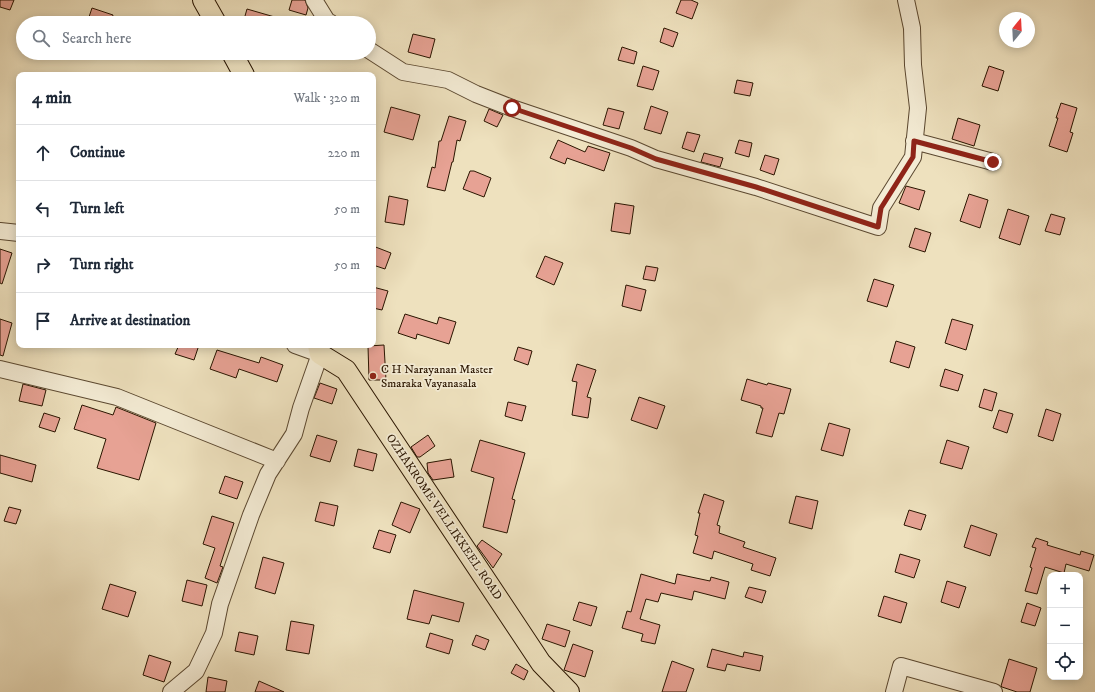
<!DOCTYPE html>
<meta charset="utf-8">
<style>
body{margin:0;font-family:"IM FELL DW Pica",serif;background:#f6f6f7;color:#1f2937}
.controls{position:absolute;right:12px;bottom:12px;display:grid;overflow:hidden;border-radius:8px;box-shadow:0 2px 10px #0003}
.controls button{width:36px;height:36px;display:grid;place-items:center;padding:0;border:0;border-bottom:1px solid #e0e1e3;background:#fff;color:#1f2937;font:20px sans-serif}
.compass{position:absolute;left:999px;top:12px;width:36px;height:36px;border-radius:50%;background:#fff;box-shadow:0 2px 10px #0003;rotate:18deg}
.stop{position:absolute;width:12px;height:12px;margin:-9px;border:3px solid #8f2418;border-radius:50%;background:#fff}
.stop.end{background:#8f2418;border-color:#fff;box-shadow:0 1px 4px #0008}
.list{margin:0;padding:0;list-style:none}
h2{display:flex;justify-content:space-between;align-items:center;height:52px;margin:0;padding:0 16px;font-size:17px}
h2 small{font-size:13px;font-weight:400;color:#747a83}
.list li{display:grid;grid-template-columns:26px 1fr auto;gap:12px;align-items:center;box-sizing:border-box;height:56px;padding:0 16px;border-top:1px solid #e0e1e3}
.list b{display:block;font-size:15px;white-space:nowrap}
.list em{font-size:13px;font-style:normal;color:#747a83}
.icon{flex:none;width:22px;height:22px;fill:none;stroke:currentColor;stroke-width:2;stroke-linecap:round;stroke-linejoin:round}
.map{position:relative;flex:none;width:1095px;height:692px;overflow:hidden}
.search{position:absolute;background:#fff;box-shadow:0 2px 10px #0003;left:16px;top:16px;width:360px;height:44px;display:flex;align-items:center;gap:10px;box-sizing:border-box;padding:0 14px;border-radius:22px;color:#747a83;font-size:15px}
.panel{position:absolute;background:#fff;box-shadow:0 2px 10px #0003;left:16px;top:72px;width:360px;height:276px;border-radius:8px}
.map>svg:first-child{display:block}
</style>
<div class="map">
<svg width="1095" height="692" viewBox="0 0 1095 692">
<rect width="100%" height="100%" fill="#eee1be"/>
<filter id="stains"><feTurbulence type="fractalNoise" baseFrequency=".005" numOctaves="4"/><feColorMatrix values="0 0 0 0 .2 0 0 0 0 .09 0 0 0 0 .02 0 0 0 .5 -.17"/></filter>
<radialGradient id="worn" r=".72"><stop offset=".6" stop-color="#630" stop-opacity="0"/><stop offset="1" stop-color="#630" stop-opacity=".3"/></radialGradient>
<path fill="#e7a294" stroke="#2a1500" d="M 0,0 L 14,0 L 10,10 L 0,7 Z
M 292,0 L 305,0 L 308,8 L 306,15 L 289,10 Z
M 681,0 L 691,0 L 698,3 L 692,19 L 676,13 Z
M 92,8 L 113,15 L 111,23 L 87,23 Z
M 247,9 L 285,20 L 285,23 L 243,23 Z
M 664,28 L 678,33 L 673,47 L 660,42 Z
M 413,34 L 435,39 L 430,58 L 408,52 Z
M 622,47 L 637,52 L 634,64 L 618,60 Z
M 643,66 L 659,71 L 653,90 L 637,86 Z
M 989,66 L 1004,71 L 998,91 L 982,86 Z
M 737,80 L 753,83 L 750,96 L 734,93 Z
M 1061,103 L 1077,108 L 1070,132 L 1073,133 L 1067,152 L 1049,146 L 1058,118 L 1056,118 Z
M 651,106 L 668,112 L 661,134 L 644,129 Z
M 391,107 L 420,115 L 413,140 L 384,132 Z
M 608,108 L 624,112 L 619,129 L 603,125 Z
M 489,109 L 503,115 L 497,127 L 484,121 Z
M 449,116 L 466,121 L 460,141 L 457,140 L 453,162 L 452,162 L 445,191 L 427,187 L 432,167 L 435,168 L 439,141 L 441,141 Z
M 958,118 L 980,125 L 974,146 L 952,139 Z
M 687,132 L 700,135 L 694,152 L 682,148 Z
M 558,140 L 585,152 L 588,146 L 610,153 L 604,171 L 567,158 L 565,164 L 550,158 Z
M 739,140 L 752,143 L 749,157 L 735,153 Z
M 704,153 L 723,158 L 720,167 L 701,162 Z
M 765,155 L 779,159 L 774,175 L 760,170 Z
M 470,171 L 474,171 L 491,178 L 484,197 L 463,189 Z
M 906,186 L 925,191 L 919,210 L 899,203 Z
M 969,194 L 988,200 L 980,228 L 960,221 Z
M 389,196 L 408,200 L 404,225 L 385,222 Z
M 615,203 L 634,206 L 630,234 L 611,231 Z
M 1008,209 L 1029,216 L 1020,245 L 999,238 Z
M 1051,214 L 1065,218 L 1060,235 L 1045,231 Z
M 915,228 L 931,233 L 925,252 L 909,247 Z
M 373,246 L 391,253 L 385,269 L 373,265 Z
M 0,249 L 12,253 L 2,284 L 0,283 Z
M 545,256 L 563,263 L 554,285 L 536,277 Z
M 646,266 L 658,268 L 655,281 L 643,279 Z
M 874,279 L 894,285 L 887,307 L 867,301 Z
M 626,285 L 646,290 L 641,311 L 622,306 Z
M 373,287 L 388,291 L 382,310 L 373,308 Z
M 405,314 L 437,324 L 439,317 L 456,322 L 449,344 L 417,334 L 416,339 L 398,333 Z
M 0,319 L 12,323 L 3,356 L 0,355 Z
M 952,319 L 973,325 L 966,350 L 945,343 Z
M 896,341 L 915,347 L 909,368 L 890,362 Z
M 179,345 L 199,345 L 194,360 L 175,354 Z
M 384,345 L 386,380 L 369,380 L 368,346 Z
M 518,347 L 532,351 L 528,365 L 514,360 Z
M 217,350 L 259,363 L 261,357 L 283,365 L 277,382 L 239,369 L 236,378 L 210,369 Z
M 577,364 L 596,370 L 587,397 L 591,398 L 588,418 L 572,415 L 577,382 L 572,381 Z
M 945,369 L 963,375 L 958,391 L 940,386 Z
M 747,379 L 767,385 L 768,383 L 791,389 L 784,414 L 779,413 L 772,437 L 756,433 L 763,408 L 761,408 L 761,406 L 741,400 Z
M 320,383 L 337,389 L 332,404 L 314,398 Z
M 23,384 L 46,390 L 42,406 L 19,401 Z
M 984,389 L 997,393 L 992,411 L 979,407 Z
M 639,397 L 665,406 L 657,429 L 631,420 Z
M 508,402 L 526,406 L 522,421 L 505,416 Z
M 82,405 L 113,415 L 116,407 L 156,423 L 139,480 L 97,468 L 106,439 L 74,429 Z
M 1046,409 L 1061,414 L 1053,441 L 1038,436 Z
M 999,410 L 1013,414 L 1007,433 L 993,428 Z
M 44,413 L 60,418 L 55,432 L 39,427 Z
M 829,423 L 850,429 L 843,456 L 821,450 Z
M 317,435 L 337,441 L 330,462 L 310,456 Z
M 428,435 L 435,446 L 420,457 L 417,457 L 411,447 Z
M 480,440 L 525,453 L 512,499 L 515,500 L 507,533 L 483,527 L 494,478 L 471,471 Z
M 947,440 L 969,447 L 962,469 L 940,463 Z
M 358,449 L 377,454 L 373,471 L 354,466 Z
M 0,455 L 36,465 L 32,482 L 0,473 Z
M 451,459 L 454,477 L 433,480 L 428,473 L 427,463 Z
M 225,476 L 243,482 L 237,499 L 219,493 Z
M 704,494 L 724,501 L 717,525 L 720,526 L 719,533 L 745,542 L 743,547 L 776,558 L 770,576 L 751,570 L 753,564 L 714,551 L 712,559 L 693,553 L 698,536 L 695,535 L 700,513 L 698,513 Z
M 796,496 L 818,501 L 812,529 L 789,523 Z
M 320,502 L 338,506 L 334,526 L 315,521 Z
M 401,502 L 420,509 L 410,533 L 392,525 Z
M 9,507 L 21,510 L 16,524 L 4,521 Z
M 909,510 L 926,515 L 921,530 L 904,525 Z
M 212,516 L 234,523 L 220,566 L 223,567 L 217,583 L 205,578 L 215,548 L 203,544 Z
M 971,525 L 997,534 L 990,556 L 964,547 Z
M 379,530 L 396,535 L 390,553 L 373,548 Z
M 1036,538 L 1048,542 L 1047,545 L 1080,555 L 1081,551 L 1094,555 L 1089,571 L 1066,564 L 1064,573 L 1045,567 L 1037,594 L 1025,591 L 1032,568 L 1030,567 L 1036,548 L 1032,547 Z
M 482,540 L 502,554 L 493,568 L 477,546 Z
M 900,554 L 920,560 L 914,578 L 895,572 Z
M 263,557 L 284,563 L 275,594 L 255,588 Z
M 641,574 L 675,584 L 677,574 L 710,581 L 711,577 L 729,582 L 725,599 L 694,591 L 692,600 L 661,593 L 658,602 L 646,599 L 640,619 L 660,625 L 655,644 L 641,641 L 643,634 L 622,628 L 627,611 L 631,612 Z
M 187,580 L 207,585 L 202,606 L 182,601 Z
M 947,581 L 966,587 L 959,608 L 941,602 Z
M 110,584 L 136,592 L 128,617 L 102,609 Z
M 749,587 L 766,591 L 762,603 L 745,597 Z
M 414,590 L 464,603 L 459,622 L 432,615 L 429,624 L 407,619 Z
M 884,596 L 907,603 L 901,623 L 878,616 Z
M 579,602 L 597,607 L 591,626 L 573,620 Z
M 1027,603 L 1041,608 L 1035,626 L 1021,622 Z
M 291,621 L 314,625 L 309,654 L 286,650 Z
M 547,624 L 570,631 L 565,647 L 542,639 Z
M 239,632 L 258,636 L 254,655 L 235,651 Z
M 430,633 L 453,640 L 449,654 L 426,647 Z
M 476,635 L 489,640 L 485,650 L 472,645 Z
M 573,644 L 593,651 L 585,677 L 564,670 Z
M 712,649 L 743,657 L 744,652 L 763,656 L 760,671 L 727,664 L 725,671 L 707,667 Z
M 149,655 L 171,662 L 164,682 L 143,675 Z
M 1009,659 L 1037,668 L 1030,692 L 1017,692 L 1002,687 L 1001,686 Z
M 672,661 L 694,669 L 686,692 L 662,692 Z
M 516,664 L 528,671 L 524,680 L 511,673 Z
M 208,677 L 227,681 L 225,692 L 206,692 Z
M 259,681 L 284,692 L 255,692 Z"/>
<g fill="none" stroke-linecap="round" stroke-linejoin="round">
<defs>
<path id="minor" d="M 314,0 L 327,21 L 331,23
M 369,50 L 403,72 L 448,80 L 476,94 L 512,108 L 631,148 L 656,159 L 756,187 L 878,227 L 881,208 L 913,157 L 918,108 L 913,65 L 912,28 L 906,0
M 914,141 L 993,162
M 0,231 L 19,233
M 0,369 L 117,397 L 277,461
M 171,692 L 196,671 L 214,633 L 220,604 L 251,515 L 268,474 L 294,434 L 301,408 L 320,354 L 295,345
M 894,692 L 901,666 L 994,692"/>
<path id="major" d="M 203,0 L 216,23
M 232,53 L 244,75
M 318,345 L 320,354 L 346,370 L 541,663 L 569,692"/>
</defs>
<use href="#minor" stroke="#5b4830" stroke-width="18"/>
<use href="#major" stroke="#2a1500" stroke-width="22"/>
<use href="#minor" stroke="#f4ecd5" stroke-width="16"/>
<use href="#major" stroke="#eee1be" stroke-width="20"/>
</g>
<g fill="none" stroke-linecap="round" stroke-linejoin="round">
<path stroke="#8f2418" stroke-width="5" d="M 512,108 L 631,148 L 656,159 L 756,187 L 878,227 L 881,208 L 913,157 L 914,141 L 993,162"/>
</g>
<circle fill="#8f2418" stroke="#f4ecd5" stroke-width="1.5" cx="373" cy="376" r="4"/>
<g text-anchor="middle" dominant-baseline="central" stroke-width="3.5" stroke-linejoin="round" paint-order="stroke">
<g font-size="12" fill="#2a1500" stroke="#f4ecd5" text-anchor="start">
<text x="381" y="369">C H Narayanan Master<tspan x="381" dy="14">Smaraka Vayanasala</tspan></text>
</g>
<g font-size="12" fill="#2a1500" stroke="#f4ecd5">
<text transform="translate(444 517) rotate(56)">OZHAKROME VELLIKKEEL ROAD</text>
</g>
</g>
<rect width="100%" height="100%" filter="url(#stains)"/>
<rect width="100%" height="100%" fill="url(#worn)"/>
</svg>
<div class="controls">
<button>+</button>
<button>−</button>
<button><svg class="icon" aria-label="locate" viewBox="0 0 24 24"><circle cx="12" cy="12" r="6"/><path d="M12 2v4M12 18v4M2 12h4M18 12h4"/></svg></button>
</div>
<svg class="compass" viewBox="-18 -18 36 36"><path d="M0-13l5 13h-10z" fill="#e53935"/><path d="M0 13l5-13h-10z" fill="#747a83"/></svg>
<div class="stop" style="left:512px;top:108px"></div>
<div class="stop end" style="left:993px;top:162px"></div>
<div class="search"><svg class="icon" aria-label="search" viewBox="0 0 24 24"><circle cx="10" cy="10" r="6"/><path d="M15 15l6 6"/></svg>Search here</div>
<section class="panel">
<h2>4 min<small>Walk · 320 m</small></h2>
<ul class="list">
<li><svg class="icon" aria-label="ahead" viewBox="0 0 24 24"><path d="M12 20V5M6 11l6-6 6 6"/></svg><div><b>Continue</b></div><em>220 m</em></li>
<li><svg class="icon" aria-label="left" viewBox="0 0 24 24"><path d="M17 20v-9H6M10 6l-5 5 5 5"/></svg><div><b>Turn left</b></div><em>50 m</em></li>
<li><svg class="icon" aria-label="right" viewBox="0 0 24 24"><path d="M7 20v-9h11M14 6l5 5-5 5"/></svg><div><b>Turn right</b></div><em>50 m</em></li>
<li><svg class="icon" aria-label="arrive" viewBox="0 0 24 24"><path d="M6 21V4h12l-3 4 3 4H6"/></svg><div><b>Arrive at destination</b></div></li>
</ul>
</section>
</div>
